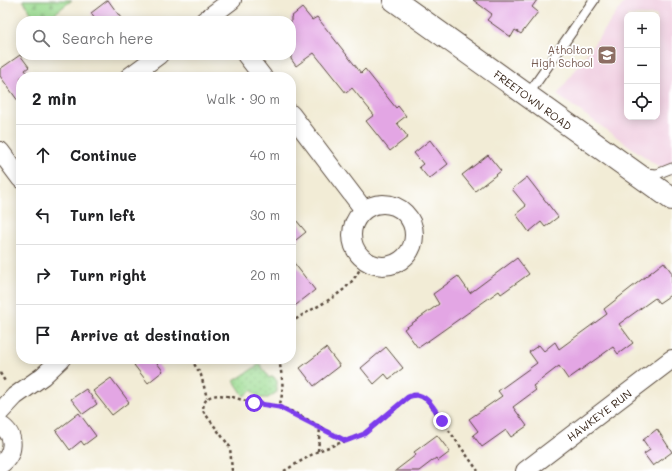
<!DOCTYPE html>
<meta charset="utf-8">
<style>
body{margin:0;font-family:Mali,sans-serif;background:#f2f2f2;color:#202124}
.controls{position:absolute;right:12px;top:12px;display:grid;overflow:hidden;border-radius:8px;box-shadow:0 2px 10px #0003}
.controls button{width:36px;height:36px;display:grid;place-items:center;padding:0;border:0;border-bottom:1px solid #e0e0e0;background:#fff;color:#202124;font:20px sans-serif}
.stop{position:absolute;width:12px;height:12px;margin:-9px;border:3px solid #7c3aed;border-radius:50%;background:#fff}
.stop.end{background:#7c3aed;border-color:#fff;box-shadow:0 1px 4px #0008}
.list{margin:0;padding:0;list-style:none}
h2{display:flex;justify-content:space-between;align-items:center;height:52px;margin:0;padding:0 16px;font-size:17px}
h2 small{font-size:13px;font-weight:400;color:#757577}
.list li{display:grid;grid-template-columns:26px 1fr auto;gap:12px;align-items:center;box-sizing:border-box;height:60px;padding:0 16px;border-top:1px solid #e0e0e0}
.list b{display:block;font-size:15px;white-space:nowrap}
.list em{font-size:13px;font-style:normal;color:#757577}
.icon{flex:none;width:22px;height:22px;fill:none;stroke:currentColor;stroke-width:2;stroke-linecap:round;stroke-linejoin:round}
.map{position:relative;flex:none;width:672px;height:471px;overflow:hidden}
.search{position:absolute;background:#fff;box-shadow:0 2px 10px #0003;left:16px;top:16px;width:280px;height:44px;display:flex;align-items:center;gap:10px;box-sizing:border-box;padding:0 14px;border-radius:16px;color:#757577;font-size:15px}
.panel{position:absolute;background:#fff;box-shadow:0 2px 10px #0003;left:16px;top:72px;width:280px;height:292px;border-radius:16px}
.map>svg:first-child{display:block}
</style>
<div class="map">
<svg width="672" height="471" viewBox="0 0 672 471">
<defs>
<pattern id="grass-dots" width="8" height="8" patternUnits="userSpaceOnUse"><rect width="8" height="8" fill="#9bdb91"/><path d="M2 2h.1M6 6h.1" fill="none" stroke="#86bc7d" stroke-width="1.8" stroke-linecap="round"/></pattern>
<pattern id="cemetery-stones" width="16" height="16" patternUnits="userSpaceOnUse"><rect width="16" height="16" fill="#9bdb91"/><path d="M2 7V4a2 2 0 0 1 4 0v3zM10 15v-3a2 2 0 0 1 4 0v3z" fill="#86bc7d"/></pattern>
</defs>
<rect width="100%" height="100%" fill="#fff"/>
<filter id="ink" filterUnits="userSpaceOnUse"><feTurbulence type="fractalNoise" baseFrequency=".025" numOctaves="2"/><feDisplacementMap in="SourceGraphic" scale="8" xChannelSelector="R" yChannelSelector="G"/><feConvolveMatrix kernelMatrix="1 2 1 2 8 2 1 2 1" color-interpolation-filters="sRGB"/></filter>
<filter id="wash" filterUnits="userSpaceOnUse"><feTurbulence type="fractalNoise" baseFrequency=".012" numOctaves="4" result="noise"/><feDisplacementMap in="SourceGraphic" scale="16" xChannelSelector="R" yChannelSelector="G"/><feGaussianBlur stdDeviation="0.9" result="paint"/><feColorMatrix in="noise" values="0 0 0 0 0 0 0 0 0 0 0 0 0 0 0 0 0 1.4 0 .05"/><feComposite in="paint" operator="in"/></filter>
<g filter="url(#wash)">
<rect width="100%" height="100%" fill="#f2ecd6"/>
<path fill="#f1d0e2" fill-rule="evenodd" d="M 626,0 L 672,0 L 672,176 L 557,95 ZM 627,15 L 657,15 L 657,117 L 627,117 Z"/>
<path fill="url(#grass-dots)" stroke="#6b8258" d="M 260,364 L 269,378 L 273,376 L 277,381 L 277,392 L 268,398 L 258,398 L 252,390 L 244,396 L 234,381 Z"/>
<path fill="url(#cemetery-stones)" stroke="#6b8258" d="M 23,0 L 72,0 L 45,21 L 36,21 Z"/>
<g id="blocks">
<path fill="#e3a6e4" d="M 108,0 L 123,21 L 96,21 L 91,13 Z
M 473,0 L 537,0 L 532,7 L 538,12 L 521,34 L 515,30 L 511,37 L 487,20 L 492,14 Z
M 302,8 L 312,20 L 317,17 L 361,73 L 365,69 L 396,108 L 398,106 L 406,116 L 397,123 L 408,137 L 390,151 L 366,121 L 374,115 L 352,88 L 346,93 L 314,53 L 296,66 L 291,59 L 291,17 Z
M 20,55 L 29,67 L 25,70 L 30,77 L 21,77 L 21,105 L 0,76 L 0,69 Z
M 430,140 L 448,164 L 429,179 L 419,167 L 423,164 L 414,153 Z
M 488,155 L 501,171 L 475,191 L 462,175 Z
M 527,177 L 558,217 L 545,227 L 541,222 L 529,232 L 516,214 L 526,206 L 512,189 Z
M 291,214 L 306,232 L 291,244 Z
M 517,258 L 529,274 L 501,294 L 499,291 L 418,348 L 404,329 L 439,304 L 433,294 L 458,276 L 470,293 Z
M 291,259 L 315,290 L 291,309 Z
M 664,262 L 672,273 L 672,294 L 659,303 L 655,298 L 619,324 L 633,343 L 618,354 L 613,347 L 568,379 L 559,366 L 533,386 L 536,390 L 513,407 L 527,426 L 511,437 L 506,430 L 482,447 L 473,435 L 478,431 L 469,419 L 502,396 L 498,391 L 537,363 L 529,352 L 539,345 L 544,351 L 555,342 L 559,349 L 607,314 L 604,309 Z
M 386,347 L 403,368 L 389,379 L 385,374 L 374,384 L 361,368 Z
M 326,348 L 340,366 L 314,386 L 300,368 Z
M 143,359 L 154,359 L 163,371 L 148,383 L 134,365 Z
M 111,378 L 129,402 L 112,415 L 93,391 Z
M 86,389 L 97,404 L 83,414 L 71,399 Z
M 79,413 L 96,436 L 84,445 L 81,441 L 70,450 L 56,431 Z
M 657,429 L 672,452 L 653,466 L 644,454 L 650,450 L 643,440 Z
M 437,435 L 450,452 L 438,461 L 436,458 L 419,471 L 395,471 L 416,455 L 414,452 Z"/>
</g>
</g>
<g filter="url(#ink)">
<use href="#blocks" fill-opacity="0" stroke="#56473a" stroke-width="1"/>
<g fill="none" stroke-linecap="round" stroke-linejoin="round">
<defs>
<path id="lane" d="M 527,96 L 594,0
M 644,173 L 657,174 L 672,168"/>
<path id="street" d="M 204,21 L 232,0
M 246,55 L 263,77
M 129,77 L 159,55
M 291,114 L 364,210
M 0,151 L 21,179
M352 235a31 31 0 1 1 62 0a31 31 0 1 1-62 0Z
M 0,412 L 15,396 L 43,376 L 61,359
M 0,425 C 17,435 14,455 0,465
M 525,471 L 672,359"/>
<path id="secondary" d="M 394,0 L 672,199"/>
</defs>
<use href="#lane" stroke="#56473a" stroke-width="11"/>
<use href="#street" stroke="#56473a" stroke-width="20"/>
<use href="#secondary" stroke="#56473a" stroke-width="24"/>
<path stroke="#56473a" stroke-width="2.5" stroke-dasharray="3 3" stroke-linecap="butt" d="M 291,323 C 311,307 340,299 355,277 C 359,272 361,266 364,261
M 191,359 L 201,375 L 207,398
M 279,359 C 282,378 285,388 279,407
M 0,373 L 6,383
M 318,451 L 320,428
M 232,471 L 230,447 L 203,411 C 203,384 237,399 253,403 C 262,405 271,404 280,407 C 302,414 325,431 346,441
M 284,471 L 318,451 L 364,434 L 409,397 L 415,394 L 427,400 L 478,471"/>
<use href="#lane" stroke="#fff" stroke-width="9"/>
<use href="#street" stroke="#fff" stroke-width="18"/>
<use href="#secondary" stroke="#fff" stroke-width="22"/>
</g>
</g>
<g fill="none" stroke-linecap="round" stroke-linejoin="round" filter="url(#ink)">
<path stroke="#7c3aed" stroke-width="5" d="M 254,403 L 279,407 L 346,441 L 364,434 L 408,397 C 425,389 434,408 442,421"/>
</g>
<defs>
<symbol id="school-square" viewBox="-11 -11 22 22"><rect x="-9" y="-9" width="18" height="18" rx="4" fill="#8d6e63" stroke="#fff"/><path d="M0-5L7-2L0 1L-7-2ZM-4 1L0 2.5L4 1V4Q0 6-4 4Z" fill="#fff"/></symbol>
</defs>
<g fill-rule="evenodd">
<use href="#school-square" x="596" y="44" width="22" height="22"/>
</g>
<g text-anchor="middle" dominant-baseline="central" stroke-width="3.5" stroke-linejoin="round" paint-order="stroke">
<g font-size="11" fill="#785e54" stroke="#fff" text-anchor="end">
<text x="593" y="49">Atholton<tspan x="593" dy="13">High School</tspan></text>
</g>
<g font-size="11" fill="#3b2a1e" stroke="#fff">
<text transform="translate(533 100) rotate(36)">FREETOWN ROAD</text>
<text transform="translate(599 415) rotate(-37)">HAWKEYE RUN</text>
</g>
</g>
</svg>
<div class="controls">
<button>+</button>
<button>−</button>
<button><svg class="icon" aria-label="locate" viewBox="0 0 24 24"><circle cx="12" cy="12" r="6"/><path d="M12 2v4M12 18v4M2 12h4M18 12h4"/></svg></button>
</div>
<div class="stop" style="left:254px;top:403px"></div>
<div class="stop end" style="left:442px;top:421px"></div>
<div class="search"><svg class="icon" aria-label="search" viewBox="0 0 24 24"><circle cx="10" cy="10" r="6"/><path d="M15 15l6 6"/></svg>Search here</div>
<section class="panel">
<h2>2 min<small>Walk · 90 m</small></h2>
<ul class="list">
<li><svg class="icon" aria-label="ahead" viewBox="0 0 24 24"><path d="M12 20V5M6 11l6-6 6 6"/></svg><div><b>Continue</b></div><em>40 m</em></li>
<li><svg class="icon" aria-label="left" viewBox="0 0 24 24"><path d="M17 20v-9H6M10 6l-5 5 5 5"/></svg><div><b>Turn left</b></div><em>30 m</em></li>
<li><svg class="icon" aria-label="right" viewBox="0 0 24 24"><path d="M7 20v-9h11M14 6l5 5-5 5"/></svg><div><b>Turn right</b></div><em>20 m</em></li>
<li><svg class="icon" aria-label="arrive" viewBox="0 0 24 24"><path d="M6 21V4h12l-3 4 3 4H6"/></svg><div><b>Arrive at destination</b></div></li>
</ul>
</section>
</div>
